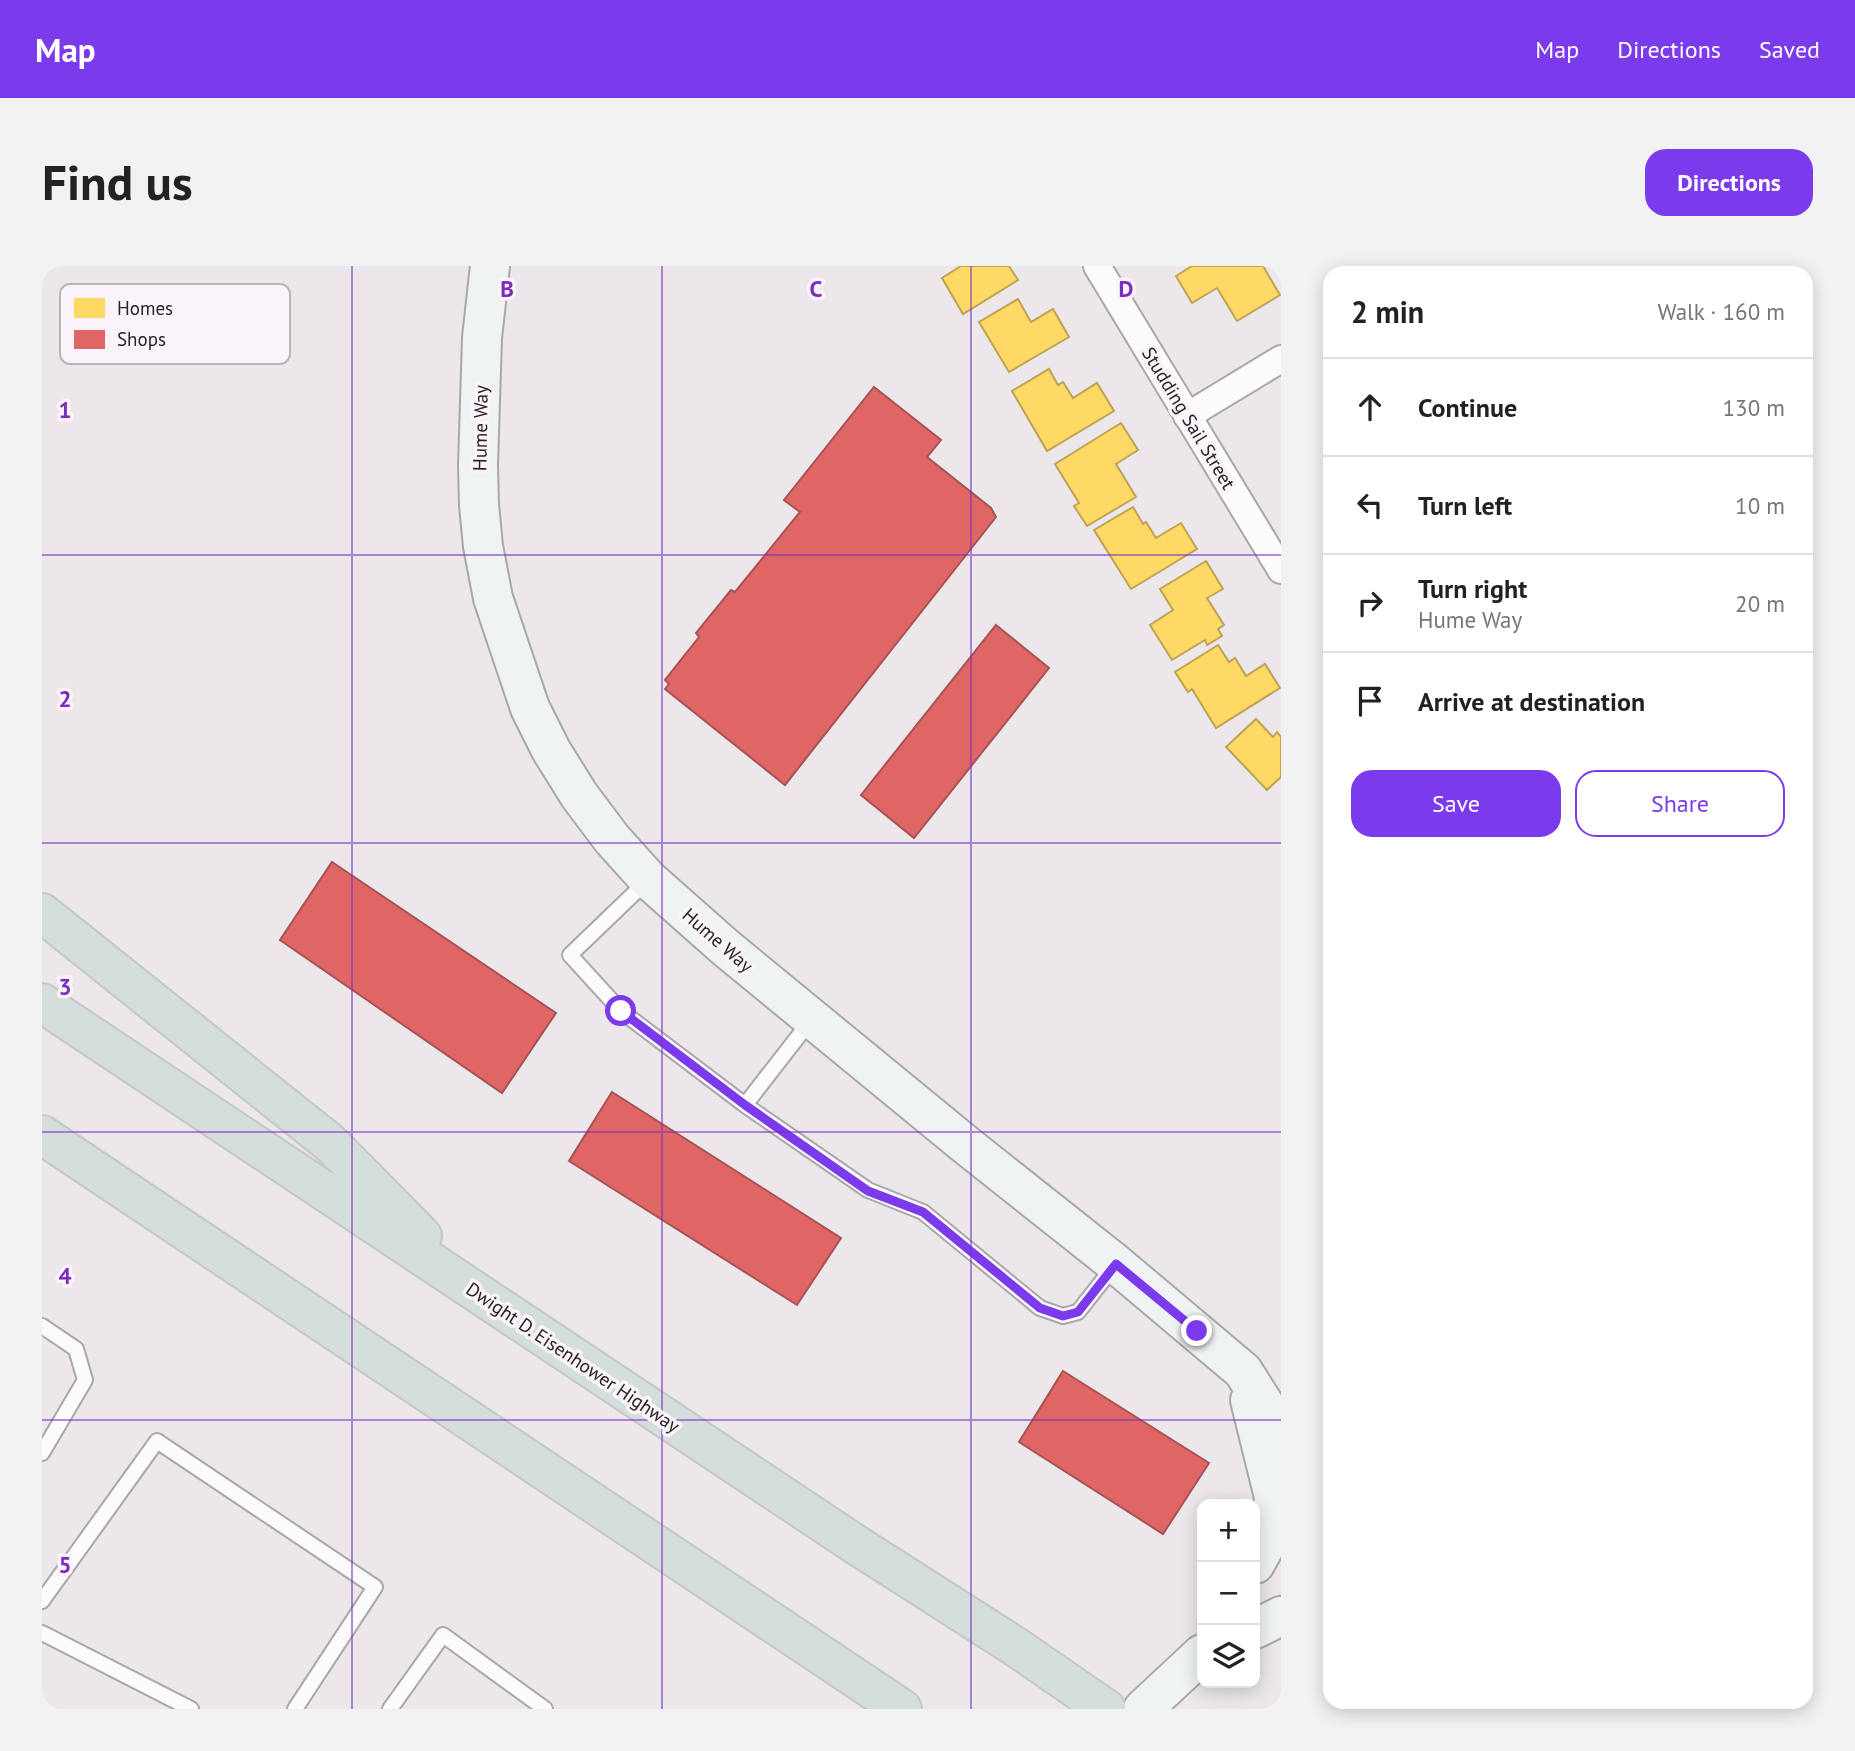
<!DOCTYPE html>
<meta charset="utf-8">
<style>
body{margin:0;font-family:"PT Sans",sans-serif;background:#f2f2f2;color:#222}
.controls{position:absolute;right:21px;bottom:21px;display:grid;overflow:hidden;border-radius:14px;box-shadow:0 4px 18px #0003}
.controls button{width:63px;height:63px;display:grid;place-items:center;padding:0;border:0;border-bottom:2px solid #e0e0e0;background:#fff;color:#222;font:35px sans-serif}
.stop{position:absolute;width:21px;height:21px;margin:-16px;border:5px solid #7c3aed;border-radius:50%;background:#fff}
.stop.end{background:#7c3aed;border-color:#fff;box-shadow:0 2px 7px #0008}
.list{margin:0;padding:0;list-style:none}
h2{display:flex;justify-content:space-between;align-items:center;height:91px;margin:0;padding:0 28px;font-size:30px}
h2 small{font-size:23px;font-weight:400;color:#767676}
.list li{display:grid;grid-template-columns:46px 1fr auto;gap:21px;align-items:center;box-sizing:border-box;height:98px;padding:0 28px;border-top:2px solid #e0e0e0}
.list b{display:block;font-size:26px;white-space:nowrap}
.list p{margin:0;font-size:23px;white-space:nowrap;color:#767676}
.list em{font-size:23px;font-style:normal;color:#767676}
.actions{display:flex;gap:14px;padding:21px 28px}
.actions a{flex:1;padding:16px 0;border:2px solid #7c3aed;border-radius:21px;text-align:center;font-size:24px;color:#7c3aed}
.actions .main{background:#7c3aed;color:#fff}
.icon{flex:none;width:38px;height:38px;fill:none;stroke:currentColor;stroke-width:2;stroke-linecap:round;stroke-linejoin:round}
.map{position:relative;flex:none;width:1239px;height:1443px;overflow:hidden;border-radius:21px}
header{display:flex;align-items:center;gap:42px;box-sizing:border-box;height:98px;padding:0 35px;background:#7c3aed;color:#fff}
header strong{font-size:33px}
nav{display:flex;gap:38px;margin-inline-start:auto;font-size:24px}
.intro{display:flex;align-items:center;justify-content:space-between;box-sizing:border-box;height:168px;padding:0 42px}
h1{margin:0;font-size:49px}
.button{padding:18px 32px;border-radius:21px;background:#7c3aed;color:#fff;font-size:24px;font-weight:700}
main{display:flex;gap:42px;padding:0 42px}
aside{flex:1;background:#fff;border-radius:21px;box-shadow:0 4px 18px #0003}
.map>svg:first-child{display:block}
</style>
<header>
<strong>Map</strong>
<nav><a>Map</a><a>Directions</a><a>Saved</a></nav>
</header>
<div class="intro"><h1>Find us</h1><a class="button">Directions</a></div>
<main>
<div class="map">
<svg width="1239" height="1443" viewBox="0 0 1239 1443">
<rect width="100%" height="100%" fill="#ebe7eb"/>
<path fill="#ffd966" stroke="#bea353" stroke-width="2" d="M 919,0 L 967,0 L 976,14 L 921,48 L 900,12 Z
M 1150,0 L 1221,0 L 1238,29 L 1195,55 L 1175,22 L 1150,37 L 1134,10 Z
M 976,33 L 989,56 L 1011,43 L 1027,71 L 967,106 L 937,56 Z
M 1007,103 L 1016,119 L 1021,116 L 1031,132 L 1055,117 L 1072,145 L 1005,185 L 970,125 Z
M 1079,157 L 1096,184 L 1074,198 L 1094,231 L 1045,260 L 1032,240 L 1037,237 L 1013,198 Z
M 1091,241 L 1101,258 L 1104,256 L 1114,272 L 1139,257 L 1155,283 L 1089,323 L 1052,264 Z
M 1164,295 L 1181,323 L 1165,332 L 1182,359 L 1176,363 L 1180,370 L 1165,379 L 1163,374 L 1130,394 L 1108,359 L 1131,344 L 1118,323 Z
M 1176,379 L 1187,396 L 1193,392 L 1204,410 L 1223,398 L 1238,422 L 1174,462 L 1150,423 L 1146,426 L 1133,406 Z
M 1214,453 L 1231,471 L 1235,466 L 1239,471 L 1239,511 L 1225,524 L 1184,481 Z"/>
<path fill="#e06666" stroke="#a85253" stroke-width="2" d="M 832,121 L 899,174 L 885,191 L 949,242 L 954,251 L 743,519 L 623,423 L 627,418 L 623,414 L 657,371 L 654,367 L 689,324 L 693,326 L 758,246 L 742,234 Z
M 954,359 L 1007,402 L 872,572 L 819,529 Z
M 290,596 L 514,747 L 460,827 L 238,674 Z
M 570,826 L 799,972 L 755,1039 L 527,895 Z
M 1021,1105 L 1167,1197 L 1121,1268 L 977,1176 Z"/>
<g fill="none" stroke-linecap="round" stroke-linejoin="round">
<defs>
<path id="lane" d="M 606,614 L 528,689 L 579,745 L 703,839 L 826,924 L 881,946 L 998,1042 L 1021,1050 L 1036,1046 L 1073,999
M 703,839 L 769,754
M 0,1060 L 34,1083 L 43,1114 L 0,1187
M 0,1335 L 115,1175 L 333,1321 L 253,1443
M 0,1367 L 149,1443
M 348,1443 L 401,1369 L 503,1443"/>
<path id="street" d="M 1055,0 L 1239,304
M 1145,150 L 1239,93"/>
<path id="secondary" d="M 448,0 L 440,72 L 436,199 L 437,239 L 441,280 L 451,332 L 488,442 L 509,484 L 537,529 L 570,573 L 606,613 L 684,682 L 924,879 L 1074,998 L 1201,1105 L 1239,1165
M 1208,1134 L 1232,1231 L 1228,1271 L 1213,1298
M 1213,1363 L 1239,1350
M 1101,1443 L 1160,1388"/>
<path id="highway" d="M 0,647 L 288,877 L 380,970
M 0,737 L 816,1280 L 971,1379 L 1064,1443
M 0,869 L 860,1443"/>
</defs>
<use href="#lane" stroke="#aaa7aa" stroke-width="18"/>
<use href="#street" stroke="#aaa7aa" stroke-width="30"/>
<use href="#secondary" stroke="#aaa7aa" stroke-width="42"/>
<use href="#highway" stroke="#c8c6c8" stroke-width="42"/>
<use href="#lane" stroke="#fcfbfc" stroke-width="14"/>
<use href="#street" stroke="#fcfbfc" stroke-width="26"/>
<use href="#secondary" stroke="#f0f3f3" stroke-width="38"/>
<use href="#highway" stroke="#d3dedd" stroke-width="38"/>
</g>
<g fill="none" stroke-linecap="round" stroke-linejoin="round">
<path stroke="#7c3aed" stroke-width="9" d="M 579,745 L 703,839 L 826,925 L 881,946 L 998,1042 L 1021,1050 L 1036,1046 L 1074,998 L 1155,1065"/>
</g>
<path fill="none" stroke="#7b2cbf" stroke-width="2" stroke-opacity="0.55" d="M 310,0 L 310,1443M 620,0 L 620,1443M 929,0 L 929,1443M 0,289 L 1239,289M 0,577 L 1239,577M 0,866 L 1239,866M 0,1154 L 1239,1154"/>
<g text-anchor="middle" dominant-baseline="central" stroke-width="7" stroke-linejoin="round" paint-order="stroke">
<g font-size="19" fill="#262426" stroke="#faf3fa">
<text transform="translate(1147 152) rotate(59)">Studding Sail Street</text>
<text transform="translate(438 162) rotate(-89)">Hume Way</text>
<text transform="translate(676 674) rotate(41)">Hume Way</text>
<text transform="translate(531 1091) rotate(34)">Dwight D. Eisenhower Highway</text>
</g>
</g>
<rect x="18" y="18" width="230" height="80" rx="10" fill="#faf3fa" stroke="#bab5ba" stroke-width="2"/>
<rect x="32" y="32" width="31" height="20" fill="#ffd966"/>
<rect x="32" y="64" width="31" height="19" fill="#e06666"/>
<g font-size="19" fill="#262426">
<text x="75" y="49">Homes</text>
<text x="75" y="80">Shops</text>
</g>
<g font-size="23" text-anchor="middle" font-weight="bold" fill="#7b2cbf" stroke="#faf3fa" stroke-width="7" stroke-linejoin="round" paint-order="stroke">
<text x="465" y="31">B</text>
<text x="774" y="31">C</text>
<text x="1084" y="31">D</text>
<text x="23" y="152">1</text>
<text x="23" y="441">2</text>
<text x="23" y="729">3</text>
<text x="23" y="1018">4</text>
<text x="23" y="1307">5</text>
</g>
</svg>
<div class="controls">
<button>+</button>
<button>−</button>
<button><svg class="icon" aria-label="layers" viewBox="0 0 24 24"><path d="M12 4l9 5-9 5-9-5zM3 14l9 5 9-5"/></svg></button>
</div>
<div class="stop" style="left:579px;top:745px"></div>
<div class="stop end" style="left:1155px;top:1065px"></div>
</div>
<aside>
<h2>2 min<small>Walk · 160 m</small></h2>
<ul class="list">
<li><svg class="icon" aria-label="ahead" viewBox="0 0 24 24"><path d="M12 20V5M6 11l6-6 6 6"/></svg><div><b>Continue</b></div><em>130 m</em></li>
<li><svg class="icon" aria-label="left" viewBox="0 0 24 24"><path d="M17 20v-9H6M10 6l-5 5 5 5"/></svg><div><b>Turn left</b></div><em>10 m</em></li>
<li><svg class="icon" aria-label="right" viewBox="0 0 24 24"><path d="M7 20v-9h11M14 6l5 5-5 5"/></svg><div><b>Turn right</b><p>Hume Way</p></div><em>20 m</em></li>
<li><svg class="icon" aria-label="arrive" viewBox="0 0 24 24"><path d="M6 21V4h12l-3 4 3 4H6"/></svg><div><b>Arrive at destination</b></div></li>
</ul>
<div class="actions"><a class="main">Save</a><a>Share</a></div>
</aside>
</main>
